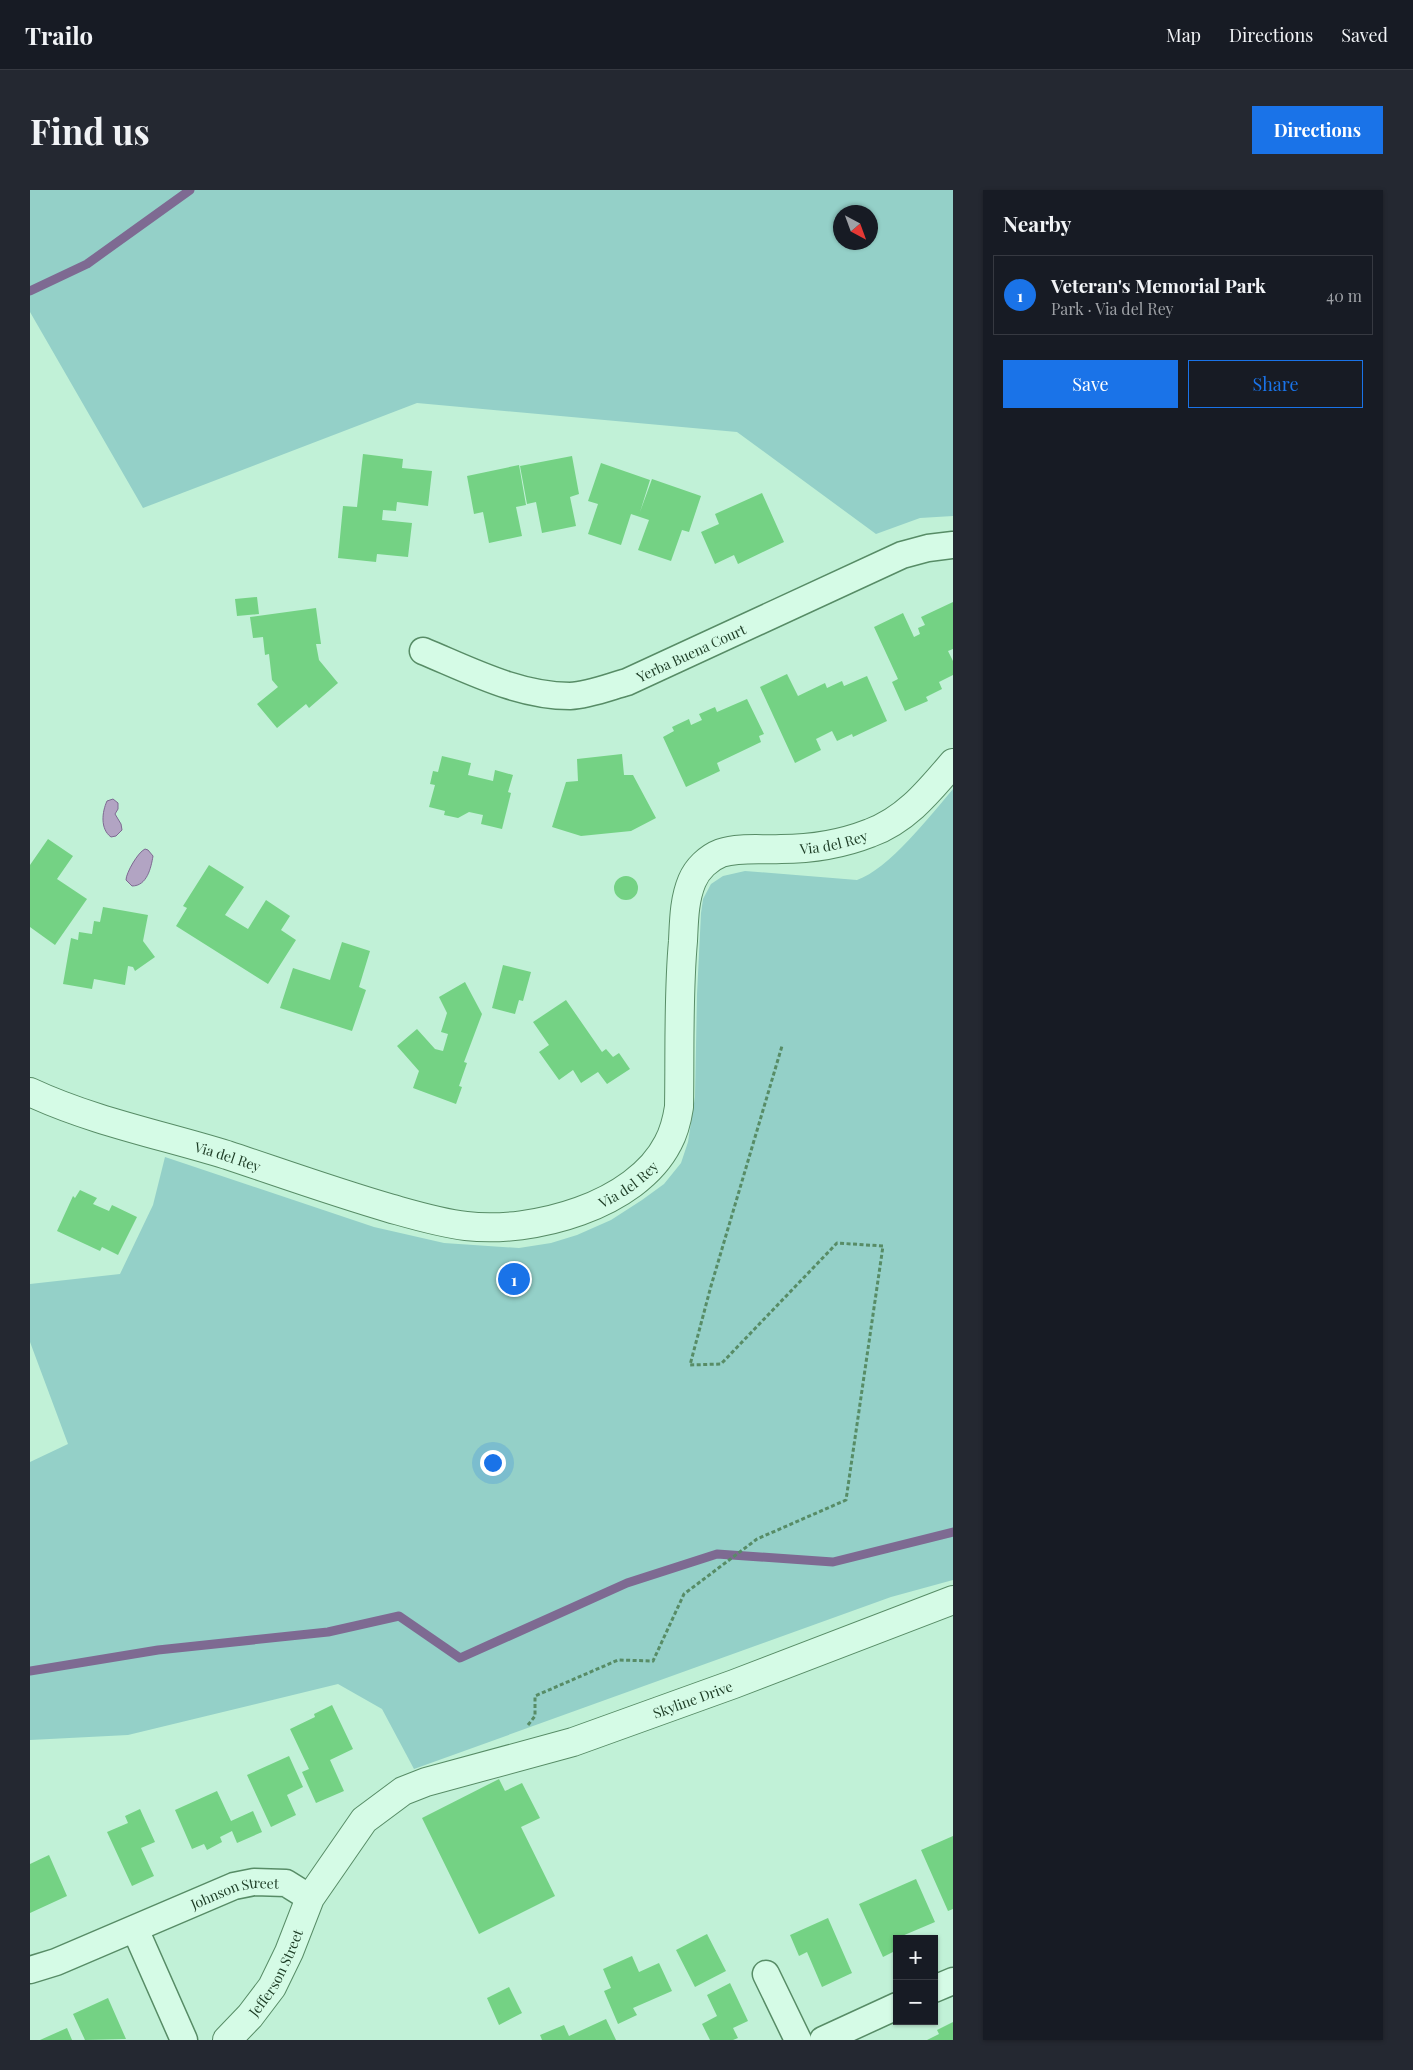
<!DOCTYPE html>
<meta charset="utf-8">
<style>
body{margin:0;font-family:"Playfair Display",serif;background:#242831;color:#f1f3f6}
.controls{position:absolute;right:15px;bottom:15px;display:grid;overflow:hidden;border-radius:0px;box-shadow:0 1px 4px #0004}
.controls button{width:45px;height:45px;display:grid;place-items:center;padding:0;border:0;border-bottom:1px solid #363941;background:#171b24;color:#f1f3f6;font:25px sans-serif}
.compass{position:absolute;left:803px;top:15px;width:45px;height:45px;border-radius:50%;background:#171b24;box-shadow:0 1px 4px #0004;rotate:139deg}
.you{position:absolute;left:462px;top:1272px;width:18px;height:18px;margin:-12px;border:4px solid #fff;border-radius:50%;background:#1a73e8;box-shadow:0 0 0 8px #1a73e833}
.badge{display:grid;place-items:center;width:32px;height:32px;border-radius:50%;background:#1a73e8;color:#fff;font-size:16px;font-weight:700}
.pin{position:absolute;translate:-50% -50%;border:2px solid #fff;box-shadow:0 1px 5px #0006}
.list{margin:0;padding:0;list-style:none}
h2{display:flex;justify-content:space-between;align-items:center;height:65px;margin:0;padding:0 20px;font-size:21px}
h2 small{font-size:16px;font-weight:400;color:#9ea1a6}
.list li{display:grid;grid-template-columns:32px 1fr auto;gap:15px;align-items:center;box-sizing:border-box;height:80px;margin:0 10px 10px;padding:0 10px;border:1px solid #363941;border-radius:0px}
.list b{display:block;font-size:19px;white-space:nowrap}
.list p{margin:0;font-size:16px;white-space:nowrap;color:#9ea1a6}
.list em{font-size:16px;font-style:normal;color:#9ea1a6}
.actions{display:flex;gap:10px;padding:15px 20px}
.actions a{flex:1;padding:11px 0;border:1px solid #1a73e8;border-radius:0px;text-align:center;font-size:18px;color:#1a73e8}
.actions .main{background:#1a73e8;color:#fff}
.map{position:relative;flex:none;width:923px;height:1850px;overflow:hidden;border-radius:0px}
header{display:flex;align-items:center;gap:30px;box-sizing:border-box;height:70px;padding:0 25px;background:#171b24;border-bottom:1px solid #363941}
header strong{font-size:24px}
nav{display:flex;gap:28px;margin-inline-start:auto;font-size:18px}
.intro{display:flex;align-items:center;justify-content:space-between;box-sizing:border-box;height:120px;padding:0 30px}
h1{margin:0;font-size:35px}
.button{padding:12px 22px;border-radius:0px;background:#1a73e8;color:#fff;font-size:18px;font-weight:700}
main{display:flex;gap:30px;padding:0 30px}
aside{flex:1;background:#171b24;border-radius:0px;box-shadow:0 1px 4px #0004}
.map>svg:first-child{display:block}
</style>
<header>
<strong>Trailo</strong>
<nav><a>Map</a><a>Directions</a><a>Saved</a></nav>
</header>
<div class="intro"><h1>Find us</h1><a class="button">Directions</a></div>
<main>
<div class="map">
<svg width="923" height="1850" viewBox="0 0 923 1850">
<rect width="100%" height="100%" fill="#c1f1d7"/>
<path fill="#94d0c8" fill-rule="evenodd" d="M 0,0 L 923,0 L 923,326 L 890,328 L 846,344 L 707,242 L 387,213 L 113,318 L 0,122 ZM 811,22 L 841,22 L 841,52 L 811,52 Z
M 923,599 L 923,1390 L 861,1407 L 384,1579 L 352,1519 L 308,1494 L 98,1545 L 0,1550 L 0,1272 L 38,1254 L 0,1152 L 0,1094 L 90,1084 L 123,1015 L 135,967 L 344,1037 L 414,1053 L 489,1058 L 521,1053 L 547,1045 L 581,1030 L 612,1010 L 634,994 L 651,973 L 658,952 L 665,907 L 667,804 L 671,723 L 673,709 L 681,694 L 693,686 L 715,681 L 827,690 C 858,680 901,625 923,599 Z"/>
<path fill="#b2a4c3" stroke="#7e6a92" d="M 83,609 L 88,613 L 88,619 L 85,624 L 91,634 L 92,640 L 86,646 L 81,647 C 70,639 72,622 77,611 Z
M 115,659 L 118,660 L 123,666 C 121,678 117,696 102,696 L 96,690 C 96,683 108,662 115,659 Z"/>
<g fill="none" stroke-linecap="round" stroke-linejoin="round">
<path stroke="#7e6a92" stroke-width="9" d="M 0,101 L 57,74 L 160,0
M 0,1481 L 128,1460 L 298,1442 L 369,1426 L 430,1468 L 597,1393 L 687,1364 L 803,1372 L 923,1342"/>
</g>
<path fill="#74d284" d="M 333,264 L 373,269 L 372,278 L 402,281 L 398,316 L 367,312 L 366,321 L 353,320 L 352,330 L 382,333 L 378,367 L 347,364 L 346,372 L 308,368 L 313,316 L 327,317 Z
M 542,266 L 549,304 L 540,307 L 546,336 L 512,343 L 506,312 L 497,314 L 490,276 Z
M 571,273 L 620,290 L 610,322 L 622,289 L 671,306 L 659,342 L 652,340 L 641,371 L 608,360 L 619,330 L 601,324 L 591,355 L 558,344 L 568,314 L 558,311 Z
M 489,275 L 496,315 L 486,317 L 492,346 L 459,353 L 453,322 L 444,324 L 437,286 Z
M 732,303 L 754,352 L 708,374 L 704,365 L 685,374 L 671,342 L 689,334 L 685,324 Z
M 227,407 L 229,424 L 207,426 L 205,409 Z
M 923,412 L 923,459 L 918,461 L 923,471 L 923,485 L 909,492 L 912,499 L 896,507 L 898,511 L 875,521 L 862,492 L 868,489 L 844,437 L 873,423 L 884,447 L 890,444 L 888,438 L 895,435 L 891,427 Z
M 286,418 L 291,454 L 286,454 L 289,470 L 308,493 L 279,518 L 276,514 L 247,538 L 227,514 L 248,497 L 242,490 L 239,464 L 235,465 L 233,447 L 223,448 L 220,427 Z
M 757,484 L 768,506 L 795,493 L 797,498 L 812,491 L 814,496 L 837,486 L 857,531 L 823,547 L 822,544 L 807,551 L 802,541 L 786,549 L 791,560 L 765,573 L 730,497 Z
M 717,509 L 734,544 L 729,546 L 731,552 L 687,573 L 690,581 L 656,597 L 633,547 L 644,541 L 642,537 L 659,529 L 661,535 L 672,530 L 669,524 L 685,517 L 687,522 Z
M 592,564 L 594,585 L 603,585 L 626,628 L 601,641 L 551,646 L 522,637 L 536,592 L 548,591 L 547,569 Z
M 412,566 L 441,573 L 438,585 L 463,591 L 465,580 L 483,585 L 478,602 L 481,603 L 472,639 L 451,634 L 453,625 L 439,622 L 428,628 L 414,625 L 415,621 L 399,617 L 405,595 L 400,594 L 403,581 L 408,582 Z
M 18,649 L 43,666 L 27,689 L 57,709 L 25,755 L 0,737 L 0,675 Z
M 179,675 L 214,697 L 195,725 L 218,739 L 236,710 L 260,726 L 251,740 L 266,750 L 238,794 L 146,736 L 157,718 L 153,716 Z
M584 698a12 12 0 1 1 24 0a12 12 0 1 1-24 0Z
M 73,717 L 118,725 L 113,751 L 125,767 L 105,781 L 103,777 L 98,776 L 95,795 L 64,789 L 62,799 L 33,794 L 41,748 L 48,750 L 49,742 L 62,744 L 64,731 L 70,732 Z
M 312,752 L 340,761 L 329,797 L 336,800 L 322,841 L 250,818 L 263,778 L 300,790 Z
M 473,775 L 501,782 L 493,811 L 489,810 L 485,824 L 462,818 Z
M 435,792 L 452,824 L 434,872 L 437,873 L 429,896 L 432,897 L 426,914 L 383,898 L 389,881 L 367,856 L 387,839 L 405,859 L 413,861 L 418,844 L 411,842 L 417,823 L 409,807 Z
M 536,810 L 572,862 L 576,859 L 583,867 L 589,863 L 600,879 L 577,894 L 568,882 L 551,893 L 543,880 L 529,890 L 509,862 L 519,855 L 503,832 Z
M 50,1000 L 67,1008 L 63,1014 L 79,1021 L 82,1015 L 107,1027 L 88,1065 L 72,1057 L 70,1061 L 27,1041 L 43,1006 L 45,1008 Z
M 302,1515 L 323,1559 L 300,1570 L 314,1601 L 286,1613 L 272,1582 L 279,1579 L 260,1539 L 285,1527 L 284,1524 Z
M 259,1566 L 273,1597 L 257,1605 L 266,1625 L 241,1637 L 217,1585 Z
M 469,1589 L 475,1601 L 492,1593 L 510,1628 L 491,1637 L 525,1706 L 449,1744 L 392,1628 Z
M 187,1601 L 201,1631 L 223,1621 L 232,1642 L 207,1653 L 202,1641 L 190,1647 L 192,1652 L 177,1660 L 174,1654 L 162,1659 L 145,1620 Z
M 110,1619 L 125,1652 L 111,1658 L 124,1686 L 102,1696 L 77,1642 L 98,1633 L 95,1626 Z
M 923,1646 L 923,1719 L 918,1721 L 891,1660 Z
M 19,1665 L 37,1706 L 0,1723 L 0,1674 Z
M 886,1689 L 905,1732 L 865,1749 L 867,1760 L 853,1767 L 829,1714 Z
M 798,1728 L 822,1783 L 792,1797 L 777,1762 L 769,1766 L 760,1745 Z
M 677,1744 L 696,1781 L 665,1797 L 646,1760 Z
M 602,1766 L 609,1782 L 629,1773 L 642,1801 L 603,1818 L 607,1825 L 588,1834 L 574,1801 L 581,1798 L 573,1779 Z
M 700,1793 L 718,1831 L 703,1838 L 708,1848 L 703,1850 L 680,1850 L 672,1834 L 687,1826 L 677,1805 Z
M 479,1797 L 492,1823 L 469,1835 L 457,1808 Z
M 78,1808 L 96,1849 L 55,1850 L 43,1824 Z
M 576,1829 L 586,1850 L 512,1850 L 510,1845 L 534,1835 L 539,1846 Z
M 923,1832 L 923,1850 L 897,1850 L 909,1844 L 907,1840 Z
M 37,1838 L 42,1850 L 10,1850 Z"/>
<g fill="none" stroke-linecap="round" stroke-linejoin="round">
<defs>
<g id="minor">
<path id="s1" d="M 393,461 C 439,480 488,506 540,506 C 559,505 579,497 597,492 L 872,365 L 898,358 L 923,355"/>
<path d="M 105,1739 L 154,1850"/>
<path id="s2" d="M 0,1780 L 26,1772 L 204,1696 L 224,1692 L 256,1693 L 280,1708"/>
<path d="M 736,1784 L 768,1850"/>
<path d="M 904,1799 L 923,1791"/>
<path d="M 793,1850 L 867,1816"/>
</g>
<g id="tertiary">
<path id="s3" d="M 0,902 C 62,931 132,945 197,965 C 251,983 304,1002 359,1018 C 384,1025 410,1033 436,1036 C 502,1044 606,1016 638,953 C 644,942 647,930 649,917 C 650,862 648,806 653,751 C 654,731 654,710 662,691 C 667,679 678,668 691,663 C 710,657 732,660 751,659 C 781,659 812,654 840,643 C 876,630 899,601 923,573"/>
<path id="s4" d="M 197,1850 L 220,1826 L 242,1797 L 259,1762 L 280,1708 L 334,1630 L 373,1601 L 396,1592 L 543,1552 L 704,1494 L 923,1410"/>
</g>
</defs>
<use href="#minor" stroke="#578c66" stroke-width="29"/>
<use href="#tertiary" stroke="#578c66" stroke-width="30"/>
<path stroke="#578c66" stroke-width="3" stroke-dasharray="4 2.5" stroke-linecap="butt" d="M 498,1535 L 505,1526 L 505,1506 L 588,1470 L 623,1471 L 654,1404 L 727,1349 L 816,1310 L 853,1056 L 807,1053 L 691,1174 L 660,1175 L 681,1096 L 752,856"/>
<use href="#minor" stroke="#d5fbe6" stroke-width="26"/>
<use href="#tertiary" stroke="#d5fbe6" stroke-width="28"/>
</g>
<g text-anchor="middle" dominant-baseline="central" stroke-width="4" stroke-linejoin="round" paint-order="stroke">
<g font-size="14" fill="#1c3b24" stroke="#d1f8e3">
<text stroke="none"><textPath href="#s1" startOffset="284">Yerba Buena Court</textPath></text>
<text stroke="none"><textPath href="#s3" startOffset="1106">Via del Rey</textPath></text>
<text stroke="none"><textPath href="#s3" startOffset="208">Via del Rey</textPath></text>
<text stroke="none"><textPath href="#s3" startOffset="628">Via del Rey</textPath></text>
<text stroke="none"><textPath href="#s4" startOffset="614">Skyline Drive</textPath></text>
<text stroke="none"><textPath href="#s2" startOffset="220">Johnson Street</textPath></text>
<text stroke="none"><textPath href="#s4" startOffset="84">Jefferson Street</textPath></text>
</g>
</g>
</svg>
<div class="controls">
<button>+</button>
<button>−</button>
</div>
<svg class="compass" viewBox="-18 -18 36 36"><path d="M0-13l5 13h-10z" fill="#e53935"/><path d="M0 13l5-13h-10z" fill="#9ea1a6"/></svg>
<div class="you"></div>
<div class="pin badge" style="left:484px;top:1089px">1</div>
</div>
<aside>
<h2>Nearby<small></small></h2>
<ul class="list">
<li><span class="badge">1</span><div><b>Veteran's Memorial Park</b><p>Park · Via del Rey</p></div><em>40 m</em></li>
</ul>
<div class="actions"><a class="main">Save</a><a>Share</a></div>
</aside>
</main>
